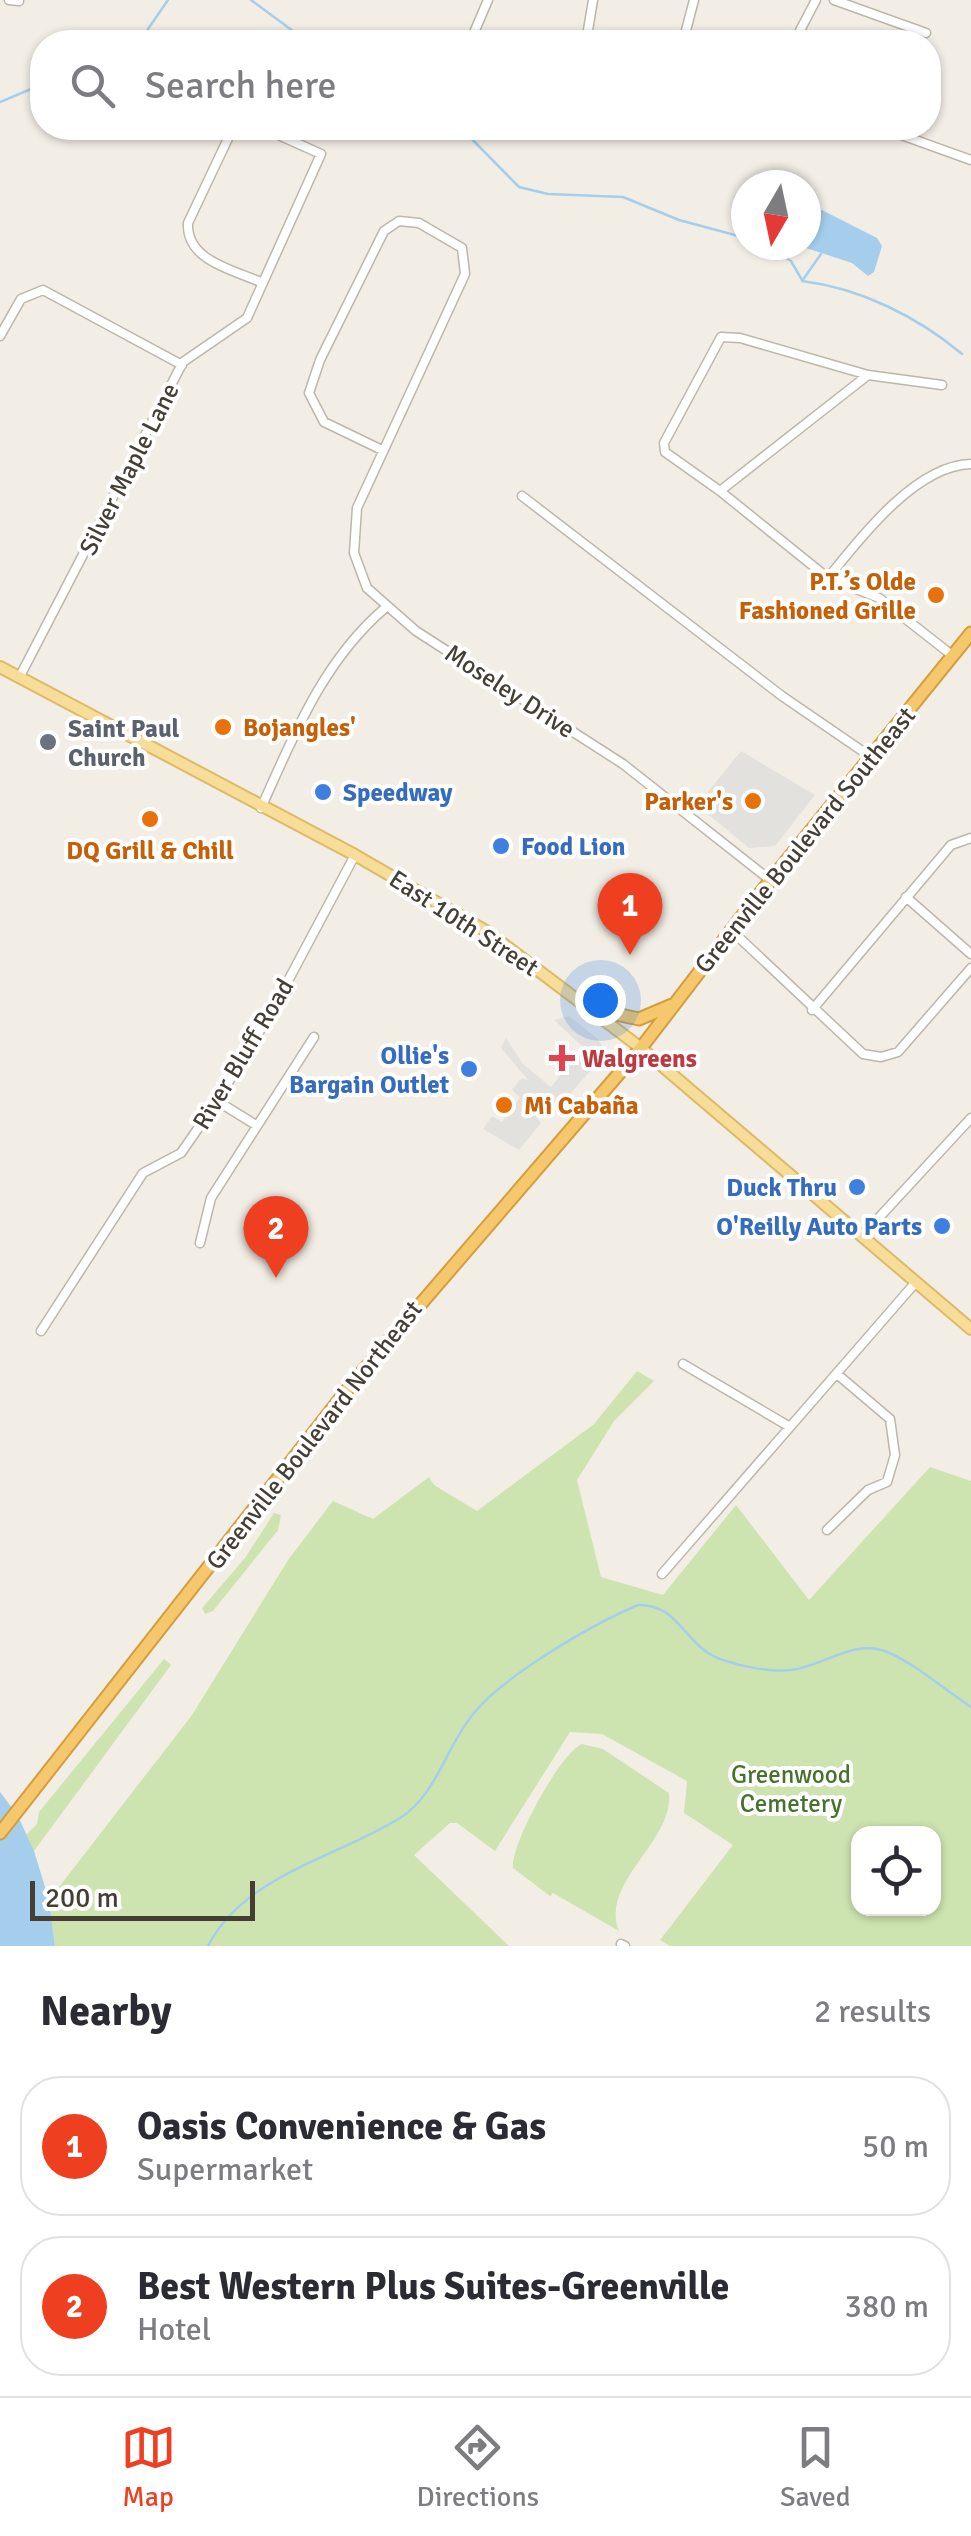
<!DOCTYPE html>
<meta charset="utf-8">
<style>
body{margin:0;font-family:Signika,sans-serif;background:#f7f7f7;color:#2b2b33}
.controls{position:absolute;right:30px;bottom:30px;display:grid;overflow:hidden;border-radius:20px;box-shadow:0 2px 8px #0004}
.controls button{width:90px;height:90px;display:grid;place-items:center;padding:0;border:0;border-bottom:2px solid #e1e1e2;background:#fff;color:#2b2b33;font:50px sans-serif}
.compass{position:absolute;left:731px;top:170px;width:90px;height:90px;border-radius:50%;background:#fff;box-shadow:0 2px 8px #0004;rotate:189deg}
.scale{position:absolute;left:30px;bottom:25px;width:225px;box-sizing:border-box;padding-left:10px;border:5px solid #443e35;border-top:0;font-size:28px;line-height:35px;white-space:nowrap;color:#443e35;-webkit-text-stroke:8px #fff;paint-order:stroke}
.you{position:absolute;left:600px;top:1000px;width:35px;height:35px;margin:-25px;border:8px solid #fff;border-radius:50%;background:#1a73e8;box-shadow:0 0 0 15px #1a73e833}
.badge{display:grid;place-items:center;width:65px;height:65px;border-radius:50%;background:#ee4021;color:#fff;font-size:32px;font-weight:700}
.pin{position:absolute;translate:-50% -82px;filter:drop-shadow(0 2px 5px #0008)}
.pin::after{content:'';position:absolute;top:52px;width:35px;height:30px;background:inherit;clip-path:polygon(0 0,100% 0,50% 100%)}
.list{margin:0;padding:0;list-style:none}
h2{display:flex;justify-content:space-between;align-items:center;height:130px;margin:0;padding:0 40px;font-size:42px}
h2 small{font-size:32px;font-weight:400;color:#7c7c81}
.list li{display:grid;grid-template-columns:65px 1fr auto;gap:30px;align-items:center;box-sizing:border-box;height:140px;margin:0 20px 20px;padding:0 20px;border:2px solid #e1e1e2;border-radius:40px}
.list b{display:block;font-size:38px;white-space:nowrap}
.list p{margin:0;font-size:32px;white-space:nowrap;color:#7c7c81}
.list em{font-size:32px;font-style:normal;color:#7c7c81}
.icon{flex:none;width:55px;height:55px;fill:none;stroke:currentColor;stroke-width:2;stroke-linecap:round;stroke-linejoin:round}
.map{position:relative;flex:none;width:971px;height:1946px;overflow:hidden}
.search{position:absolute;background:#fff;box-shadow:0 2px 8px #0004;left:30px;right:30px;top:30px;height:110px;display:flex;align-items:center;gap:25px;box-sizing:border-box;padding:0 35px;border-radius:40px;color:#7c7c81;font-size:38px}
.sheet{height:450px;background:#fff}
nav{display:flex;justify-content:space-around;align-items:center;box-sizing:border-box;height:140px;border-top:2px solid #e1e1e2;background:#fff;font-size:28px;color:#7c7c81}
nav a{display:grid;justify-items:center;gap:5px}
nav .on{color:#ee4021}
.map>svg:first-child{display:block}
</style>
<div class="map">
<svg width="971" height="1946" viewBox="0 0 971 1946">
<rect width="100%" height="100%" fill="#f2eee6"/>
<path fill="#cde4b0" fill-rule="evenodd" d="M 637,1371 L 654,1381 L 614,1421 L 577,1480 L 601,1577 L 663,1595 L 736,1505 L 809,1600 L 930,1467 L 971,1481 L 971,1946 L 670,1946 L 660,1940 L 733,1845 L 684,1813 L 687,1781 L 602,1734 L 570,1732 L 495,1851 L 457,1823 L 450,1823 L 414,1855 L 509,1946 L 55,1946 L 49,1900 L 192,1715 L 288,1560 L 333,1501 L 373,1519 L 429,1477 L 434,1485 L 477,1511 L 594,1424 ZM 858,1834 L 934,1834 L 934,1908 L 858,1908 Z
M 274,1513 L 281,1515 L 278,1530 L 213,1611 L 205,1614 L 202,1608 L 245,1558 Z
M 164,1659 L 171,1665 L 34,1851 L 25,1836 L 37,1824 L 39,1812 Z
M 582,1744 L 603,1749 L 669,1793 C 674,1841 599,1883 619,1931 L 553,1893 L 550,1896 L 513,1868 C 510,1845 561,1752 582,1744 Z"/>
<path fill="#e3e1de" d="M 741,751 L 815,795 L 775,846 L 749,848 L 697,805 Z
M 569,1016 L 598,1039 L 606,1053 L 558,1108 L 552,1104 L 537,1118 L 541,1123 L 519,1150 L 483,1129 L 492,1116 L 502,1122 L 520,1097 L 512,1090 L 521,1078 L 528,1080 L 501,1048 L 506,1038 L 523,1064 L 551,1087 L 583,1047 L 554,1020 Z"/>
<path fill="#a5ceec" d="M 818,208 L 877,238 L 882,246 L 874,272 L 868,276 L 852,263 L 797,245 L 806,245 L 806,209 Z
M 0,1792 L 18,1816 L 34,1851 L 49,1900 L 55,1946 L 0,1946 Z"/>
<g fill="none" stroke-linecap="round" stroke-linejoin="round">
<path stroke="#a5ceec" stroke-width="2.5" d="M 251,0 L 308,42
M 139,42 L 168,0
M 0,102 L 31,89 L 42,89
M 461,128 L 519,187 L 548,194 L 623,197 L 679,220 L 746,238
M 764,245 L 791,261 L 802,280
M 802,281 C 860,288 918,317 962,354
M 802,281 L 821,254
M 208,1946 C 246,1874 336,1858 400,1818 C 437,1795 447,1744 474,1713 C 505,1675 591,1625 638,1605 C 681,1604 684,1648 723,1660 C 743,1667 770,1672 791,1670 C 824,1666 855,1638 887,1652 C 916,1664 945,1690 971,1707"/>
<defs>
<path id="minor" d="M 9,0 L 19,1
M 834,0 L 926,33
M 470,42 L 488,0
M 586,42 L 593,0
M 683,42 L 694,0
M 794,42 L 816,0
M 233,128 L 188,223 C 186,261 234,270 263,283
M 882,128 L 971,160
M 0,336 L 21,299 L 43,290 L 182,365
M 868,375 L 740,338 L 721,337 L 664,443 L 665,452 L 720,491 L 868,375 L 942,385
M 382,450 L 324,422 L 309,393 L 320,360 L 384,231 L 399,221 L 419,223 L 462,248 L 465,274 L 357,508 L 354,553 L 367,588 L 416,631 L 623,764 L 770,880
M 720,491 L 828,578 L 879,598 L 953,656
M 522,496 L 782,696 L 871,757
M 828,578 C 860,538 916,465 971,464
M 19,678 L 183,362 L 247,318 L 321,154 L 263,128
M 261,808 C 294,735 323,661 385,608
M 906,897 L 971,954
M 731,930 L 863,1054 L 881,1057 L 898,1052 L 971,968
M 812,1010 L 951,845 L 971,838
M 217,1101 L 256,1125
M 862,1236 L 971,1118
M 200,1243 L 211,1198 L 314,1037
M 41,1331 L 143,1173 L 181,1153 L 217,1101 L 273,1009 L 355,855
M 683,1364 L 790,1427
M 827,1530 L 868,1490 L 887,1482 L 895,1455 L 890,1419 L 837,1374
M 662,1574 L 916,1282
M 621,1944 L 625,1946"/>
<path id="major" d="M 0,667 L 355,855 L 486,931 L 641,1048 L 971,1329"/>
<path id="highway" d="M 588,1008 L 639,1019 L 672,1005
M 0,1833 L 351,1385 L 641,1048 L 749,907 L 971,633"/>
</defs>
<use href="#minor" stroke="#bdb6a9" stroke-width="11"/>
<use href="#major" stroke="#dcba69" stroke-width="14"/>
<use href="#highway" stroke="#d49d3d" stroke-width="15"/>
<use href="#minor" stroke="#fff" stroke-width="8"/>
<use href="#major" stroke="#f8dd98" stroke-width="10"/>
<use href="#highway" stroke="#f5c86d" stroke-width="11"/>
</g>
<g fill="#e8710a" stroke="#fff" stroke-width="4">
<circle cx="936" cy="595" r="10"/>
<circle cx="223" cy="727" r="10"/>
<circle cx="753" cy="801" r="10"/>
<circle cx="150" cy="819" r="10"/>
<circle cx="504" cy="1105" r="10"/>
</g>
<circle fill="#6b7280" stroke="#fff" stroke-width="4" cx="48" cy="742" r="10"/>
<g fill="#3f7fe0" stroke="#fff" stroke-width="4">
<circle cx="323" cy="792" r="10"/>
<circle cx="501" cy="846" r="10"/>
<circle cx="469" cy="1069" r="10"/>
<circle cx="857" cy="1187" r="10"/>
<circle cx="942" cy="1226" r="10"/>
</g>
<path fill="#e0444e" stroke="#fff" stroke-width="4" d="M557 1043h10v10h10v10h-10v10h-10v-10h-10v-10h10z"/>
<g text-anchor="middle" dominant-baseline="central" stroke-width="8" stroke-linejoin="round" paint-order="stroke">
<g font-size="25" fill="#443e35" stroke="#fff">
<text transform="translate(129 469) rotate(-63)">Silver Maple Lane</text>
<text transform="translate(510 691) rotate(33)">Moseley Drive</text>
<text transform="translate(805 840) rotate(-51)">Greenville Boulevard Southeast</text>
<text transform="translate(464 923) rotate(33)">East 10th Street</text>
<text transform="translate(243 1054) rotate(-59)">River Bluff Road</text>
<text transform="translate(314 1435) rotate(-52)">Greenville Boulevard Northeast</text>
</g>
<g font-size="25" font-weight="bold" fill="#c56008" stroke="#fff" text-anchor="end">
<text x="916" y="581">P.T.’s Olde<tspan x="916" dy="29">Fashioned Grille</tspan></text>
<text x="243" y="727" text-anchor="start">Bojangles'</text>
<text x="733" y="801">Parker's</text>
<text x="150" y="850" text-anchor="middle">DQ Grill &amp; Chill</text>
<text x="524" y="1105" text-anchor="start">Mi Cabaña</text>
</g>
<g font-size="25" font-weight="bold" fill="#5b616d" stroke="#fff" text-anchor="start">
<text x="68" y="728">Saint Paul<tspan x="68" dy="29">Church</tspan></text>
</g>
<g font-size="25" font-weight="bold" fill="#366cbe" stroke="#fff" text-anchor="end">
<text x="343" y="792" text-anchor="start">Speedway</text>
<text x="521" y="846" text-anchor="start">Food Lion</text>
<text x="449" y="1055">Ollie's<tspan x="449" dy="29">Bargain Outlet</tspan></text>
<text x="837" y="1187">Duck Thru</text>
<text x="922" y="1226">O'Reilly Auto Parts</text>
</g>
<g font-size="25" font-weight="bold" fill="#be3a42" stroke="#fff" text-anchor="start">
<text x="582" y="1058">Walgreens</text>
</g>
<g font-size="25" fill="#46722c" stroke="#fff">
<text x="791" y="1774">Greenwood<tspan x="791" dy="29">Cemetery</tspan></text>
</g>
</g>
</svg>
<div class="controls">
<button><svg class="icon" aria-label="locate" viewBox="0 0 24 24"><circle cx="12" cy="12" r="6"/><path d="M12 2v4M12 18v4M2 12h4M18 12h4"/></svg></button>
</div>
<svg class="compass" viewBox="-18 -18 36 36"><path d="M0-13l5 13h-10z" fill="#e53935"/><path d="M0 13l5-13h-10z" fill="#7c7c81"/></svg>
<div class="scale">200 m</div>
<div class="you"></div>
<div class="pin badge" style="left:630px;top:955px">1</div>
<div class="pin badge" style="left:276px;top:1278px">2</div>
<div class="search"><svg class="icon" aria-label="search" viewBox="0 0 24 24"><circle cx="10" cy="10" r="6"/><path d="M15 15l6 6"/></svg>Search here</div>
</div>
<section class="sheet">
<h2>Nearby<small>2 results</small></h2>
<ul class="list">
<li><span class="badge">1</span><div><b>Oasis Convenience &amp; Gas</b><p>Supermarket</p></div><em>50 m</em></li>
<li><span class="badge">2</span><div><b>Best Western Plus Suites-Greenville</b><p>Hotel</p></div><em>380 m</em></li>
</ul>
</section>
<nav>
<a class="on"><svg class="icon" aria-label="map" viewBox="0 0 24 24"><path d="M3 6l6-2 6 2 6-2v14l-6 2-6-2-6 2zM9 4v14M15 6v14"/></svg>Map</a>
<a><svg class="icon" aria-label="directions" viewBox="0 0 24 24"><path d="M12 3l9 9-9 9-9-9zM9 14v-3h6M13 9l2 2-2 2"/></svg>Directions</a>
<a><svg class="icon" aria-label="saved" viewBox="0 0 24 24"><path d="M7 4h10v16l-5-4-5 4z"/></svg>Saved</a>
</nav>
